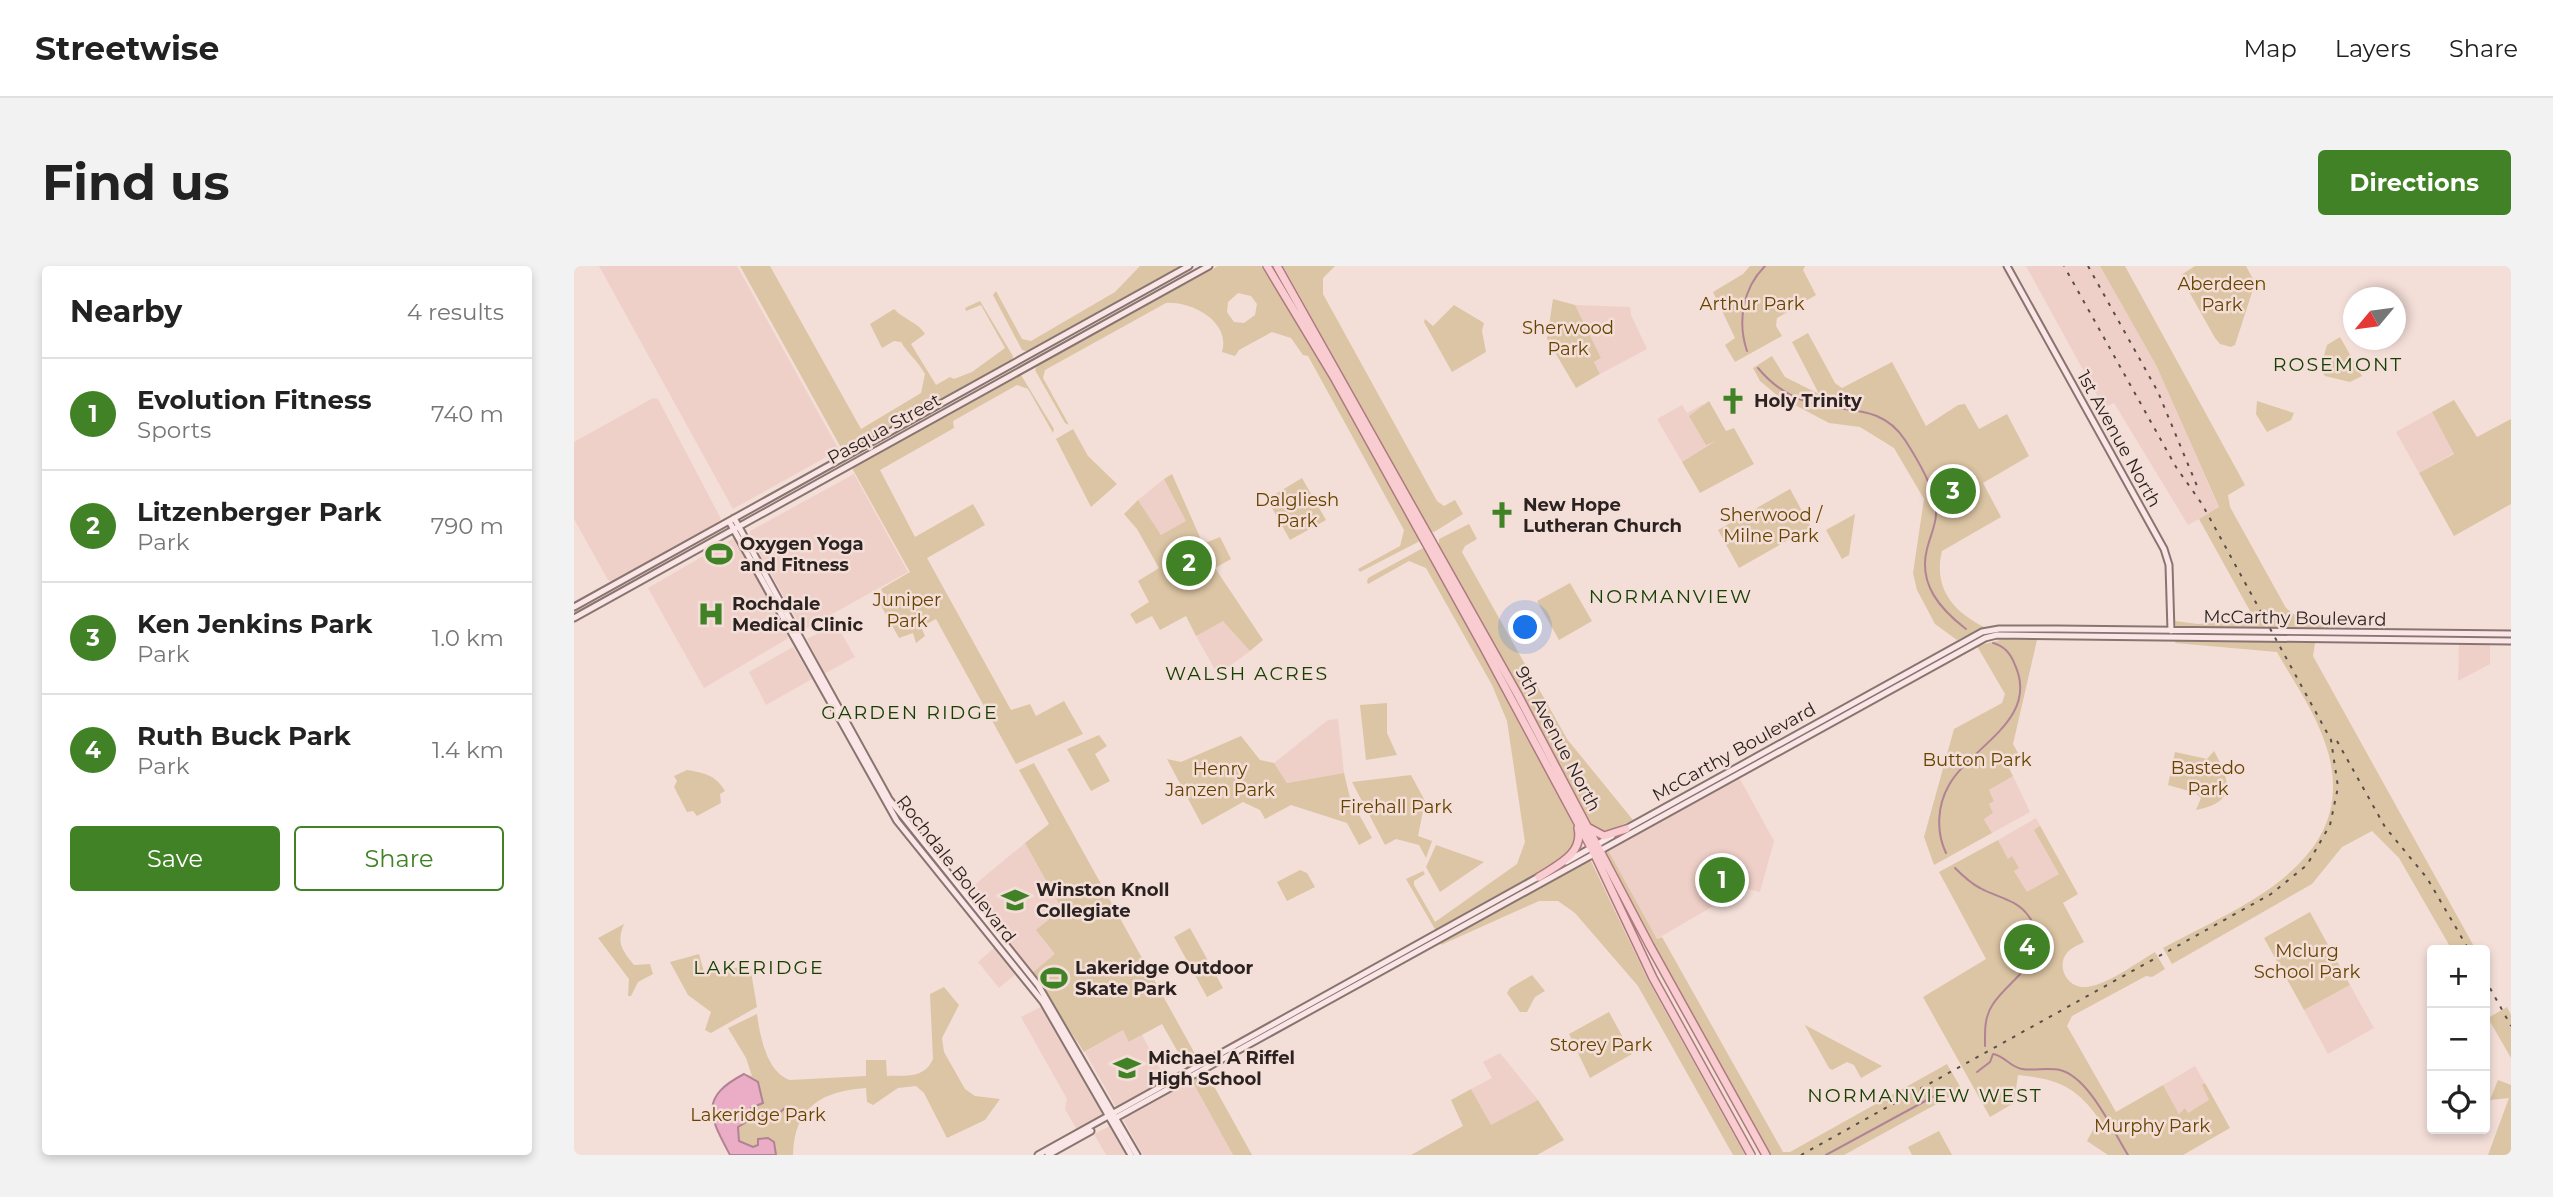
<!DOCTYPE html>
<meta charset="utf-8">
<style>
body{margin:0;font-family:Montserrat,sans-serif;background:#f2f2f2;color:#222}
.controls{position:absolute;right:21px;bottom:21px;display:grid;overflow:hidden;border-radius:7px;box-shadow:0 4px 10px #0003}
.controls button{width:63px;height:63px;display:grid;place-items:center;padding:0;border:0;border-bottom:2px solid #e0e0e0;background:#fff;color:#222;font:35px sans-serif}
.compass{position:absolute;left:1769px;top:21px;width:63px;height:63px;border-radius:50%;background:#fff;box-shadow:0 4px 10px #0003;rotate:241deg}
.you{position:absolute;left:952px;top:362px;width:24px;height:24px;margin:-18px;border:5px solid #fff;border-radius:50%;background:#1a73e8;box-shadow:0 0 0 10px #1a73e833}
.badge{display:grid;place-items:center;width:46px;height:46px;border-radius:50%;background:#408225;color:#fff;font-size:23px;font-weight:700}
.pin{position:absolute;translate:-50% -50%;border:4px solid #fff;box-shadow:0 2px 7px #0006}
.list{margin:0;padding:0;list-style:none}
h2{display:flex;justify-content:space-between;align-items:center;height:91px;margin:0;padding:0 28px;font-size:30px}
h2 small{font-size:23px;font-weight:400;color:#767676}
.list li{display:grid;grid-template-columns:46px 1fr auto;gap:21px;align-items:center;box-sizing:border-box;height:112px;padding:0 28px;border-top:2px solid #e0e0e0}
.list b{display:block;font-size:26px;white-space:nowrap}
.list p{margin:0;font-size:23px;white-space:nowrap;color:#767676}
.list em{font-size:23px;font-style:normal;color:#767676}
.actions{display:flex;gap:14px;padding:21px 28px}
.actions a{flex:1;padding:16px 0;border:2px solid #408225;border-radius:7px;text-align:center;font-size:24px;color:#408225}
.actions .main{background:#408225;color:#fff}
.icon{flex:none;width:38px;height:38px;fill:none;stroke:currentColor;stroke-width:2;stroke-linecap:round;stroke-linejoin:round}
.map{position:relative;flex:none;width:1937px;height:889px;overflow:hidden;border-radius:7px}
header{display:flex;align-items:center;gap:42px;box-sizing:border-box;height:98px;padding:0 35px;background:#fff;border-bottom:2px solid #e0e0e0}
header strong{font-size:33px}
nav{display:flex;gap:38px;margin-inline-start:auto;font-size:24px}
.intro{display:flex;align-items:center;justify-content:space-between;box-sizing:border-box;height:168px;padding:0 42px}
h1{margin:0;font-size:49px}
.button{padding:18px 32px;border-radius:7px;background:#408225;color:#fff;font-size:24px;font-weight:700}
main{display:flex;gap:42px;padding:0 42px}
aside{flex:1;background:#fff;border-radius:7px;box-shadow:0 4px 10px #0003}
.map>svg:first-child{display:block}
</style>
<header>
<strong>Streetwise</strong>
<nav><a>Map</a><a>Layers</a><a>Share</a></nav>
</header>
<div class="intro"><h1>Find us</h1><a class="button">Directions</a></div>
<main>
<aside>
<h2>Nearby<small>4 results</small></h2>
<ul class="list">
<li><span class="badge">1</span><div><b>Evolution Fitness</b><p>Sports</p></div><em>740 m</em></li>
<li><span class="badge">2</span><div><b>Litzenberger Park</b><p>Park</p></div><em>790 m</em></li>
<li><span class="badge">3</span><div><b>Ken Jenkins Park</b><p>Park</p></div><em>1.0 km</em></li>
<li><span class="badge">4</span><div><b>Ruth Buck Park</b><p>Park</p></div><em>1.4 km</em></li>
</ul>
<div class="actions"><a class="main">Save</a><a>Share</a></div>
</aside>
<div class="map">
<svg width="1937" height="889" viewBox="0 0 1937 889">
<rect width="100%" height="100%" fill="#f4ded8"/>
<path fill="#eed0c8" d="M 25,0 L 163,0 L 265,184 L 159,243 Z
M 1452,0 L 1526,0 L 1582,99 L 1645,242 L 1614,259 L 1540,137 L 1530,142 Z
M 1001,39 L 1056,41 L 1057,49 L 1073,83 L 1026,108 L 1020,96 L 1027,92 Z
M 79,132 L 84,133 L 147,253 L 140,260 L 38,316 L 34,314 L 0,253 L 0,176 Z
M 1129,138 L 1148,174 L 1108,196 L 1083,153 L 1108,139 L 1113,147 Z
M 1858,146 L 1880,187 L 1845,207 L 1822,166 Z
M 280,208 L 334,306 L 229,364 L 176,271 L 176,265 Z
M 590,213 L 613,255 L 587,269 L 564,234 Z
M 160,272 L 214,370 L 213,373 L 130,422 L 74,322 Z
M 649,354 L 676,385 L 644,409 L 622,370 Z
M 262,358 L 281,391 L 250,408 L 233,373 Z
M 1885,378 L 1916,378 L 1916,398 L 1884,415 Z
M 219,381 L 238,413 L 192,439 L 175,406 Z
M 764,453 L 770,507 L 713,517 L 700,497 L 754,454 Z
M 1439,510 L 1456,546 L 1418,567 L 1410,552 L 1419,547 L 1415,538 L 1420,535 L 1415,524 Z
M 1161,512 L 1166,513 L 1200,575 L 1186,626 L 1170,622 L 1083,673 L 1034,584 Z
M 1462,552 L 1491,605 L 1452,627 L 1424,574 Z
M 451,577 L 488,643 L 482,688 L 458,707 L 393,625 Z
M 421,681 L 443,707 L 425,722 L 404,696 Z
M 1776,719 L 1800,762 L 1754,788 L 1730,744 Z
M 467,741 L 529,849 L 503,864 L 491,843 L 493,833 L 447,751 Z
M 549,764 L 556,776 L 568,769 L 592,814 L 542,841 L 511,786 Z
M 926,787 L 964,834 L 917,860 L 897,823 L 918,812 L 909,796 Z
M 1621,800 L 1639,832 L 1607,851 L 1589,819 Z
M 618,815 L 659,889 L 569,889 L 549,853 Z
M 536,860 L 552,889 L 532,889 L 520,868 Z"/>
<path fill="#dcc5a4" fill-rule="evenodd" d="M 166,0 L 196,0 L 287,163 L 347,127 L 351,108 C 344,95 334,88 327,76 L 320,75 L 308,82 L 296,58 L 320,43 C 330,54 344,56 351,68 L 337,78 L 362,119 L 376,111 L 380,113 L 398,106 L 431,82 L 407,39 L 392,45 L 391,42 L 406,35 L 439,90 L 438,95 L 271,189 Z
M 566,0 L 609,0 L 455,86 L 448,84 L 419,29 L 422,25 L 448,73 L 457,75 L 541,26 Z
M 644,0 L 687,0 L 762,120 L 846,272 L 844,276 L 786,306 L 784,303 L 826,280 L 830,264 L 734,90 L 729,89 L 717,72 L 698,66 L 665,84 L 661,90 L 648,86 C 657,56 618,35 592,37 L 471,104 L 469,112 L 495,159 L 491,157 L 461,104 L 464,98 ZM 664,27 L 677,30 L 683,38 L 681,49 L 670,57 L 660,56 L 653,46 L 654,36 Z
M 709,0 L 761,0 L 749,12 L 749,28 L 863,235 L 870,240 L 881,234 L 889,248 L 860,266 L 856,265 Z
M 1176,0 L 1231,0 L 1229,4 L 1242,29 L 1203,52 L 1202,60 L 1208,70 L 1161,96 L 1151,79 L 1161,72 L 1139,26 L 1169,8 Z
M 1526,0 L 1551,0 L 1671,219 L 1654,229 L 1656,241 L 1712,342 C 1727,355 1735,357 1754,351 L 1754,365 L 1602,360 L 1601,355 L 1624,358 L 1672,354 L 1676,345 L 1625,253 L 1645,241 L 1582,99 Z
M 1621,0 L 1672,0 L 1681,17 L 1661,79 L 1657,81 L 1646,78 L 1641,72 L 1609,15 L 1607,9 Z
M 979,33 L 1001,39 L 1027,92 L 1020,96 L 1026,108 L 1002,122 L 973,73 Z
M 880,39 L 910,57 L 908,65 L 912,86 L 878,106 L 850,56 L 851,53 L 859,60 Z
M 1234,67 L 1261,117 L 1268,122 L 1318,96 L 1352,160 L 1384,139 L 1391,138 L 1405,163 L 1433,148 L 1455,190 L 1409,217 L 1427,251 L 1368,285 C 1359,322 1379,346 1412,362 L 1383,374 L 1361,358 L 1343,324 L 1339,307 L 1350,233 L 1320,182 L 1286,161 L 1255,157 L 1204,130 L 1186,115 L 1179,102 L 1198,90 L 1211,111 L 1245,128 L 1218,76 Z
M 1766,71 L 1788,110 L 1776,116 L 1751,110 L 1746,103 L 1753,79 Z
M 447,109 L 480,163 L 479,167 L 454,123 L 443,119 L 379,155 L 380,162 L 306,204 L 341,271 L 399,238 L 411,259 L 353,292 L 437,444 L 456,438 L 462,450 L 490,435 L 509,468 L 442,498 L 362,353 L 347,361 L 351,370 L 342,377 L 339,367 L 325,372 L 305,336 L 311,331 L 307,323 L 336,306 L 278,202 Z
M 1880,134 L 1903,171 L 1937,153 L 1937,238 L 1880,270 L 1845,207 L 1880,188 L 1858,146 Z
M 1135,135 L 1152,165 L 1160,162 L 1180,198 L 1126,227 L 1108,196 L 1142,175 L 1132,179 L 1115,150 Z
M 1683,135 L 1720,147 L 1717,154 L 1693,166 L 1682,148 Z
M 499,163 L 514,190 L 543,218 L 517,241 L 482,173 Z
M 598,208 L 629,278 L 646,271 L 657,293 L 641,302 L 689,374 L 676,385 L 649,355 L 622,370 L 612,350 L 586,364 L 578,350 L 562,358 L 556,348 L 575,336 L 564,315 L 585,302 L 563,263 L 550,248 L 564,234 L 587,269 L 612,255 L 590,213 Z
M 728,212 L 752,254 L 716,274 L 693,233 Z
M 1216,223 L 1237,261 L 1165,302 L 1144,264 Z
M 1281,248 L 1275,289 L 1268,293 L 1252,264 Z
M 895,258 L 903,273 L 891,280 L 888,286 L 993,473 L 1059,554 L 1030,567 L 1016,558 L 865,279 L 865,273 Z
M 849,282 L 918,401 L 999,556 C 1002,573 1003,580 990,592 L 862,665 L 832,613 L 849,605 L 851,608 L 840,615 L 840,619 L 861,656 L 943,598 L 951,576 L 933,455 L 918,419 L 852,302 L 835,295 L 794,318 L 793,316 L 794,312 Z
M 996,317 L 1018,355 L 985,374 L 963,335 Z
M 1430,373 L 1463,374 L 1439,478 L 1444,487 L 1433,498 L 1439,510 L 1415,524 L 1420,535 L 1415,538 L 1419,547 L 1410,553 L 1418,567 L 1360,599 L 1350,571 L 1380,463 L 1428,437 L 1431,428 L 1403,380 Z
M 1603,373 L 1741,377 L 1739,390 L 1902,684 L 1878,684 L 1825,592 L 1798,565 L 1768,581 L 1738,618 L 1598,698 L 1589,682 C 1666,640 1785,597 1754,486 C 1744,450 1721,418 1703,386 L 1601,377 Z
M 813,437 L 813,467 L 823,489 L 792,494 L 786,439 Z
M 525,469 L 533,480 L 521,488 L 536,515 L 517,525 L 493,483 Z
M 667,470 L 686,494 L 700,497 L 713,517 L 770,507 L 776,532 L 798,572 L 785,579 L 773,557 L 717,539 L 691,553 L 686,544 L 669,536 L 628,559 L 593,493 L 607,496 Z
M 1640,485 C 1655,513 1665,536 1622,544 L 1627,532 L 1622,527 L 1594,519 L 1601,486 L 1633,493 Z
M 460,497 L 625,795 L 613,802 L 588,758 L 555,776 L 549,764 L 510,786 L 458,707 L 481,688 L 462,664 L 488,643 L 451,577 L 475,558 L 445,504 Z
M 113,504 C 130,507 142,509 151,525 L 146,528 L 147,537 L 123,550 L 119,545 L 113,546 L 100,521 L 103,515 L 100,510 Z
M 837,509 L 851,535 L 844,570 L 858,575 L 852,592 L 845,579 L 822,573 L 811,579 L 778,516 Z
M 1466,560 L 1504,628 L 1489,637 L 1510,676 C 1504,679 1495,683 1492,688 C 1483,701 1493,720 1508,721 C 1528,723 1562,697 1581,686 L 1591,703 L 1578,711 L 1572,710 L 1498,750 L 1493,760 L 1542,846 L 1589,819 L 1605,848 L 1611,842 L 1614,847 L 1635,834 L 1628,819 L 1631,817 L 1656,862 L 1609,889 L 1534,889 L 1513,875 L 1525,853 C 1502,820 1483,813 1444,809 L 1440,837 L 1416,851 L 1349,731 L 1412,693 L 1365,606 L 1424,574 L 1434,593 L 1438,590 L 1445,602 L 1440,605 L 1453,626 L 1485,608 L 1460,564 Z
M 862,579 L 910,596 L 866,626 L 852,601 Z
M 1034,584 L 1083,673 L 1088,671 L 1209,886 L 1216,886 L 1373,798 L 1388,824 L 1270,889 L 1195,889 L 1031,592 L 1030,588 Z
M 1016,593 L 1074,714 L 1171,889 L 1159,889 L 1064,720 L 1001,647 L 984,635 L 965,635 L 867,679 L 867,676 Z
M 726,604 L 733,607 L 741,621 L 713,635 L 703,616 Z
M 1736,646 L 1776,719 L 1730,744 L 1690,672 Z
M 50,658 C 42,677 48,684 60,699 L 76,698 L 79,708 L 64,716 L 57,730 L 54,730 L 55,713 L 24,672 Z
M 616,662 L 649,722 L 633,731 L 600,671 Z
M 125,688 L 130,706 L 176,700 L 183,741 L 137,767 L 131,764 L 137,746 L 114,729 L 96,696 Z
M 958,709 L 971,725 L 961,731 L 953,746 L 946,746 L 933,727 L 936,722 Z
M 370,721 L 385,739 L 368,772 L 370,786 L 391,823 L 401,830 L 426,833 L 411,854 L 373,872 L 350,827 L 342,820 L 324,822 L 299,839 L 293,836 L 292,822 C 248,825 220,841 219,889 L 156,889 C 136,851 124,832 170,808 L 178,810 L 172,792 L 154,762 L 183,748 C 186,771 193,806 216,814 L 292,810 L 292,794 L 312,794 L 313,810 C 332,809 350,813 359,793 L 356,728 Z
M 1933,741 L 1937,749 L 1937,792 L 1914,752 Z
M 1035,746 L 1058,788 L 1016,812 L 995,768 Z
M 1228,754 L 1231,759 L 1308,800 L 1287,812 L 1280,799 L 1273,796 L 1258,804 L 1255,802 Z
M 631,804 L 678,889 L 659,889 L 617,813 Z
M 1924,814 L 1937,819 L 1937,889 L 1914,889 L 1935,832 L 1916,834 Z
M 897,823 L 917,859 L 964,834 L 990,874 L 963,889 L 837,889 L 889,860 L 877,834 Z
M 1365,865 L 1378,889 L 1338,889 L 1334,881 Z"/>
<path fill="#ebacc5" stroke="#b18394" stroke-width="2" d="M 170,808 L 184,816 L 189,837 L 177,842 L 175,846 L 179,852 L 164,861 L 165,875 L 179,881 L 184,879 L 184,873 L 194,872 L 200,876 L 202,889 L 156,889 C 136,851 124,832 170,808 Z"/>
<g fill="none" stroke-linecap="round" stroke-linejoin="round">
<path stroke="#b18394" stroke-width="2" d="M 1173,85 C 1163,55 1169,22 1191,0
M 1184,102 C 1199,120 1218,133 1241,138 C 1276,147 1308,139 1331,174 C 1342,191 1357,216 1361,236 C 1365,253 1357,267 1353,283 C 1344,318 1366,343 1392,363
M 1372,587 C 1362,566 1363,540 1375,519 C 1396,481 1466,454 1441,399 C 1437,388 1431,380 1419,377
M 1381,602 C 1389,610 1396,617 1406,622 C 1422,631 1441,633 1453,648 C 1486,689 1437,710 1419,738 C 1410,751 1411,765 1411,780
M 1403,806 L 1416,796 L 1419,788 C 1431,790 1436,801 1448,803 C 1460,805 1474,801 1486,804 C 1515,811 1539,865 1554,889
M 179,850 L 202,850 L 212,841
M 1252,889 L 1377,821"/>
<defs>
<path id="secondary" d="M 1433,0 L 1590,283 L 1595,299 L 1597,365
M 160,252 L 315,533 L 464,719 L 563,889
M 155,255 L 323,555 L 469,736 L 557,889
M 0,341 L 615,0
M 0,352 L 635,0
M 1050,564 L 1408,366 L 1425,363 L 1483,363 L 1937,368
M 992,596 L 1038,570
M 538,854 L 1411,372 L 1423,369 L 1937,375
M 464,889 L 968,609
M 474,889 L 517,865"/>
<path id="primary" d="M 693,0 L 761,113 L 910,382 L 1020,587 L 1079,712 L 1177,889
M 703,0 L 944,429 L 1076,680 L 1192,889
M 1015,562 L 1030,570 L 1052,563
M 965,611 C 983,599 1010,588 1004,562"/>
</defs>
<use href="#secondary" stroke="#897570" stroke-width="9"/>
<use href="#primary" stroke="#ad7b7e" stroke-width="10"/>
<use href="#secondary" stroke="#fbe6e7" stroke-width="5"/>
<use href="#primary" stroke="#f8ccd0" stroke-width="7"/>
<path stroke="#594e4b" stroke-width="2" stroke-dasharray="3.5 7" stroke-linecap="butt" d="M 1514,0 L 1584,126 L 1623,220
M 1763,475 L 1811,561 L 1853,612 L 1895,684
M 1911,713 L 1937,760
M 1227,889 L 1697,628 L 1733,599 L 1756,559 L 1764,521 L 1757,474 L 1628,238 L 1602,201 L 1490,0"/>
</g>
<defs>
<symbol id="church-bare" viewBox="-9 -9 18 18"><path d="M-1.2-6h2.4v3.5h3.3v2.4h-3.3V6h-2.4V-.1h-3.3v-2.4h3.3Z" fill="#408225" stroke="#f4ded8" stroke-width="2.5" paint-order="stroke"/></symbol>
<symbol id="stadium-bare" viewBox="-9 -9 18 18"><path d="M0-5a6.5 5 0 1 0 0 10a6.5 5 0 1 0 0-10ZM-3.5-1.8h7v3.6h-7Z" fill="#408225" stroke="#f4ded8" stroke-width="2.5" paint-order="stroke"/></symbol>
<symbol id="hospital-bare" viewBox="-9 -9 18 18"><path d="M-5-5h3v3.5h4V-5h3V5h-3V1.5h-4V5h-3Z" fill="#408225" stroke="#f4ded8" stroke-width="2.5" paint-order="stroke"/></symbol>
<symbol id="school-bare" viewBox="-9 -9 18 18"><path d="M0-5L7-2L0 1L-7-2ZM-4 1L0 2.5L4 1V4Q0 6-4 4Z" fill="#408225" stroke="#f4ded8" stroke-width="2.5" paint-order="stroke"/></symbol>
</defs>
<g fill-rule="evenodd">
<use href="#church-bare" x="1140" y="116" width="38" height="38"/>
<use href="#church-bare" x="909" y="230" width="38" height="38"/>
<use href="#stadium-bare" x="126" y="269" width="38" height="38"/>
<use href="#hospital-bare" x="118" y="329" width="38" height="38"/>
<use href="#school-bare" x="422" y="615" width="38" height="38"/>
<use href="#stadium-bare" x="461" y="693" width="38" height="38"/>
<use href="#school-bare" x="534" y="783" width="38" height="38"/>
</g>
<g text-anchor="middle" dominant-baseline="central" stroke-width="5" stroke-linejoin="round" paint-order="stroke">
<g font-size="18" fill="#640" stroke="#f4ded8">
<text x="1648" y="18">Aberdeen<tspan x="1648" dy="21">Park</tspan></text>
<text x="1178" y="38">Arthur Park</text>
<text x="994" y="62">Sherwood<tspan x="994" dy="21">Park</tspan></text>
<text x="723" y="234">Dalgliesh<tspan x="723" dy="21">Park</tspan></text>
<text x="1197" y="249">Sherwood /<tspan x="1197" dy="21">Milne Park</tspan></text>
<text x="333" y="334">Juniper<tspan x="333" dy="21">Park</tspan></text>
<text x="1403" y="494">Button Park</text>
<text x="1634" y="502">Bastedo<tspan x="1634" dy="21">Park</tspan></text>
<text x="646" y="503">Henry<tspan x="646" dy="21">Janzen Park</tspan></text>
<text x="822" y="541">Firehall Park</text>
<text x="1733" y="685">Mclurg<tspan x="1733" dy="21">School Park</tspan></text>
<text x="1027" y="779">Storey Park</text>
<text x="184" y="849">Lakeridge Park</text>
<text x="1578" y="860">Murphy Park</text>
</g>
<g font-size="18" font-weight="bold" fill="#2b2321" stroke="#f4ded8" text-anchor="start">
<text x="1180" y="135">Holy Trinity</text>
<text x="949" y="239">New Hope<tspan x="949" dy="21">Lutheran Church</tspan></text>
<text x="166" y="278">Oxygen Yoga<tspan x="166" dy="21">and Fitness</tspan></text>
<text x="158" y="338">Rochdale<tspan x="158" dy="21">Medical Clinic</tspan></text>
<text x="462" y="624">Winston Knoll<tspan x="462" dy="21">Collegiate</tspan></text>
<text x="501" y="702">Lakeridge Outdoor<tspan x="501" dy="21">Skate Park</tspan></text>
<text x="574" y="792">Michael A Riffel<tspan x="574" dy="21">High School</tspan></text>
</g>
<g font-size="18" fill="#2b2321" stroke="#f4ded8">
<text transform="translate(310 163) rotate(-29)">Pasqua Street</text>
<text transform="translate(1545 173) rotate(61)">1st Avenue North</text>
<text transform="translate(1721 352) rotate(1)">McCarthy Boulevard</text>
<text transform="translate(984 473) rotate(62)">9th Avenue North</text>
<text transform="translate(1160 486) rotate(-29)">McCarthy Boulevard</text>
<text transform="translate(382 603) rotate(52)">Rochdale Boulevard</text>
</g>
<g font-size="19" letter-spacing="2" fill="#164002" stroke="#f4ded8">
<text x="1764" y="98">ROSEMONT</text>
<text x="1097" y="330">NORMANVIEW</text>
<text x="673" y="407">WALSH ACRES</text>
<text x="336" y="446">GARDEN RIDGE</text>
<text x="185" y="701">LAKERIDGE</text>
<text x="1351" y="829">NORMANVIEW WEST</text>
</g>
</g>
</svg>
<div class="controls">
<button>+</button>
<button>−</button>
<button><svg class="icon" aria-label="locate" viewBox="0 0 24 24"><circle cx="12" cy="12" r="6"/><path d="M12 2v4M12 18v4M2 12h4M18 12h4"/></svg></button>
</div>
<svg class="compass" viewBox="-18 -18 36 36"><path d="M0-13l5 13h-10z" fill="#e53935"/><path d="M0 13l5-13h-10z" fill="#767676"/></svg>
<div class="you"></div>
<div class="pin badge" style="left:1148px;top:614px">1</div>
<div class="pin badge" style="left:615px;top:297px">2</div>
<div class="pin badge" style="left:1379px;top:225px">3</div>
<div class="pin badge" style="left:1453px;top:681px">4</div>
</div>
</main>
